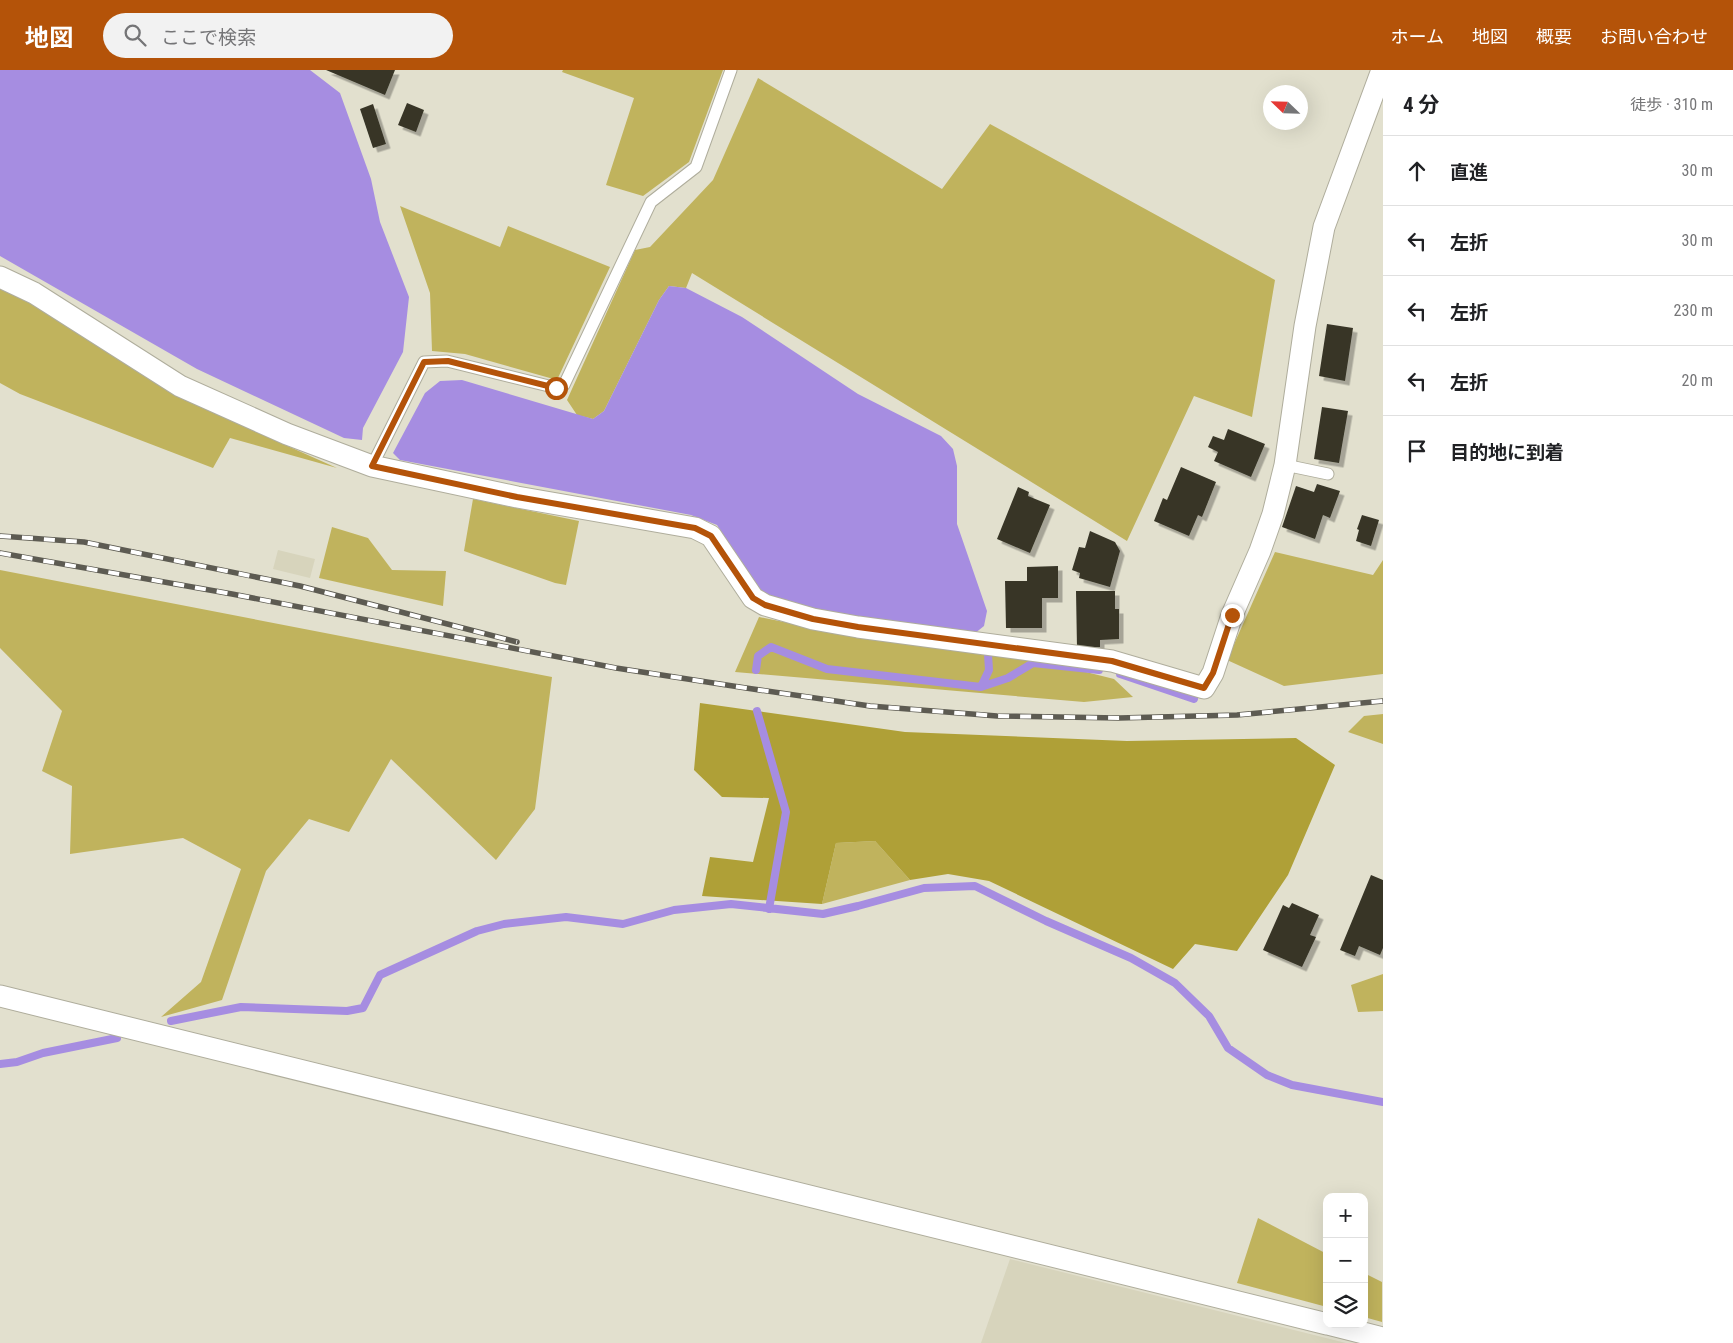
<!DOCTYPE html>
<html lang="ja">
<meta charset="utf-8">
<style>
body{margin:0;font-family:"Roboto Condensed","Noto Sans JP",sans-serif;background:#f2f2f2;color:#202124}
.controls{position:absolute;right:15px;bottom:15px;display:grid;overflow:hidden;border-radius:10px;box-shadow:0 5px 20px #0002}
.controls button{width:45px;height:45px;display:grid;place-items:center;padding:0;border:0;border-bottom:1px solid #e0e0e0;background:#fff;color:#202124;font:25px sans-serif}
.compass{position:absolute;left:1263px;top:15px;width:45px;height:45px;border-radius:50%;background:#fff;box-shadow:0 5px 20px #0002;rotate:293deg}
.stop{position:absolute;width:15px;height:15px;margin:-11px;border:4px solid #b45309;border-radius:50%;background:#fff}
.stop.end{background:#b45309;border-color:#fff;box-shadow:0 1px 5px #0008}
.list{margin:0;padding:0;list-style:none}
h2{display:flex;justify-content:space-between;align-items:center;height:65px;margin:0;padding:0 20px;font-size:21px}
h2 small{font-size:16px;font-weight:400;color:#757577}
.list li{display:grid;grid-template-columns:32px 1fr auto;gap:15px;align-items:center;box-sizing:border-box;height:70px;padding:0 20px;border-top:1px solid #e0e0e0}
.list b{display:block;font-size:19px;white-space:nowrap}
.list em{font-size:16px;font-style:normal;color:#757577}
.icon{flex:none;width:28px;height:28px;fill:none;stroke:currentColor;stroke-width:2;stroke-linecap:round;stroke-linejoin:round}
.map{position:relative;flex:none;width:1383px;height:1273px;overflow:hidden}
header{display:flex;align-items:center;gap:30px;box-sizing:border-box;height:70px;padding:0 25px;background:#b45309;color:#fff}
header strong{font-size:24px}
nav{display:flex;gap:28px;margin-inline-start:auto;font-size:18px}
.search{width:350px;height:45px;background:#f2f2f2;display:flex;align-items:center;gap:12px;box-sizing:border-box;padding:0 18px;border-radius:28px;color:#757577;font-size:19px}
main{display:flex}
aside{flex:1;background:#fff}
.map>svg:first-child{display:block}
</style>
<header>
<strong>地図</strong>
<div class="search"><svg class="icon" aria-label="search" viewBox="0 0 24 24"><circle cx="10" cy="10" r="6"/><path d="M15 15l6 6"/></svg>ここで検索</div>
<nav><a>ホーム</a><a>地図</a><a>概要</a><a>お問い合わせ</a></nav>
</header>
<main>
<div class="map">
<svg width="1383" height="1273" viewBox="0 0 1383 1273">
<defs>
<filter id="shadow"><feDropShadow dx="4.5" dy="4.5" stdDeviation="0" flood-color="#0004"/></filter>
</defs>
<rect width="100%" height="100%" fill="#e2e0ce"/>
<path fill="#d7d4bc" d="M 278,480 L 315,489 L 310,508 L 273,499 Z
M 1010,1189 L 1346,1273 L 981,1273 Z"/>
<path fill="#c0b35d" d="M 563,0 L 723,0 L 689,92 L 643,126 L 606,115 L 634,28 L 562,2 Z
M 758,8 L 942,119 L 990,54 L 1275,210 L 1252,347 L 1194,326 L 1127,471 L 692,203 L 686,218 L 669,216 L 659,230 L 604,341 L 593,349 L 577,345 L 567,330 L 635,180 L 650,177 L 713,110 Z
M 400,136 L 500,177 L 508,156 L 610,197 L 557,310 L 465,284 L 432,281 L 430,223 Z
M 0,217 L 31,230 L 176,326 L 337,398 L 230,368 L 213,398 L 20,324 L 0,313 Z
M 473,429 L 579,451 L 566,515 L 555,513 L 464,481 Z
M 332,457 L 368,468 L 392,500 L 446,501 L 443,536 L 319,508 Z
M 1275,482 L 1373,505 L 1383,490 L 1383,604 L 1284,616 L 1227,590 Z
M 0,500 L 552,607 L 535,739 L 496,790 L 391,689 L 349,762 L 309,749 L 266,801 L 222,930 L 161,947 L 201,912 L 241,799 L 183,768 L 70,784 L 72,716 L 42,701 L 62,641 L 0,578 Z
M 759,547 L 858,567 L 1026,587 L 1114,609 L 1133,627 L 1084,632 L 735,602 Z
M 1383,644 L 1383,674 L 1348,662 L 1364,646 Z
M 875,771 L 910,810 L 822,834 L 836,773 Z
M 1383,904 L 1383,941 L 1358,942 L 1351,915 Z
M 1258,1148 L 1327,1184 L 1327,1237 L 1237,1213 Z
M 1364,1203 L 1382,1212 L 1382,1252 L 1364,1247 Z"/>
<path fill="#afa037" d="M 700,633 L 905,662 L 1127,671 L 1296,668 L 1335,695 L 1288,805 L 1237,881 L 1195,874 L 1173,899 L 989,811 L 948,804 L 910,810 L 875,771 L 836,773 L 822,834 L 702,826 L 710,787 L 753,792 L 769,728 L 722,727 L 694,700 Z"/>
<path fill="#a68de1" d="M 0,0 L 310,0 L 340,23 L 371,109 L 380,152 L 409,227 L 403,282 L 363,358 L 362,370 L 344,368 L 197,299 L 0,186 Z
M 669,216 L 686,218 L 742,247 L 858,324 L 941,366 L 953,379 L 957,396 L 957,454 L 987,541 L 984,556 L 974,564 L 850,548 L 761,524 L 717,455 L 691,445 L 400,390 L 393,383 L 425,323 L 440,311 L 462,310 L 593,349 L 604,341 L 659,230 Z"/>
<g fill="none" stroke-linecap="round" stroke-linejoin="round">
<path stroke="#a68de1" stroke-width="8" d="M 756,600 L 758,586 L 771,577 L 827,599 L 981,617 L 989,600 L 988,584
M 1120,604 L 1194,629
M 981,617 L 1008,608 L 1033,593 L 1099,600
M 757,641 L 786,742 L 769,839
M 171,951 L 241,937 L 347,941 L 363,938 L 380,905 L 477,861 L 504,854 L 566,847 L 623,854 L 674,840 L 731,834 L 823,844 L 858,836 L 924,818 L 975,816 L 1046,851 L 1131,888 L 1175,913 L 1209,946 L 1228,978 L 1267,1005 L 1292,1015 L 1383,1032
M 0,994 L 17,992 L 43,983 L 117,968"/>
</g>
<path fill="#383628" filter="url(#shadow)" d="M 326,0 L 395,0 L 385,25 Z
M 407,33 L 424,40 L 416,62 L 398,55 Z
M 373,34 L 386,74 L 373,78 L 360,39 Z
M 1327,254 L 1353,258 L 1345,311 L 1319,306 Z
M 1322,337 L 1348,341 L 1339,393 L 1314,389 Z
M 1228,359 L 1265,374 L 1251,407 L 1214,391 L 1218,382 L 1208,377 L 1213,366 L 1224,370 Z
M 1181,397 L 1216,412 L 1202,447 L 1198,445 L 1189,466 L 1154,451 L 1163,428 L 1167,430 Z
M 1317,414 L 1340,421 L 1330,448 L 1323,445 L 1315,469 L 1282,457 L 1296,416 L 1314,422 Z
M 1018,417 L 1029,422 L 1028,426 L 1050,435 L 1030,483 L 997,469 Z
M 1362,445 L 1379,450 L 1371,476 L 1356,471 L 1359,460 L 1357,459 Z
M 1090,461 L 1115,472 L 1120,481 L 1110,517 L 1079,508 L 1080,503 L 1072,500 L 1079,477 L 1085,478 Z
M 1058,496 L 1058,528 L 1042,528 L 1042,558 L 1006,558 L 1005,511 L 1027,511 L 1027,497 Z
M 1076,521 L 1115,521 L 1115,539 L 1119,539 L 1119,569 L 1100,570 L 1100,577 L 1077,578 Z
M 1371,805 L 1383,810 L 1383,878 L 1380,885 L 1359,876 L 1355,886 L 1340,880 Z
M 1292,833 L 1319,845 L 1310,865 L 1316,867 L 1302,897 L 1263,880 L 1283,835 L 1289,838 Z"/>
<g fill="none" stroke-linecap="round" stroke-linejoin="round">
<defs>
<path id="service" d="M 1285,395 L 1328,404
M 372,396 L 424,292 L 447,291 L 557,318 L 564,315 L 651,132 L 696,97 L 731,0"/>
<path id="minor" d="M 0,207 L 34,223 L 180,316 L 287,364 L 372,396 L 517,427 L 695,458 L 711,466 L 753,528 L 765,535 L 813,549 L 858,557 L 1112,591 L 1204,618 L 1213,603 L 1232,545 L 1260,481 L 1273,444 L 1285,395 L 1305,256 L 1324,157 L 1382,0
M 0,926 L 1327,1254
M 1328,1254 L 1383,1268"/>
</defs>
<use href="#service" stroke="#afad9c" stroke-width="13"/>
<use href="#minor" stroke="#afad9c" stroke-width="23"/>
<use href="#service" stroke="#fff" stroke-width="11"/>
<use href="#minor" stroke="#fff" stroke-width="21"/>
<defs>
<path id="rail" d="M 0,466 L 84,472 L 300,516 L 517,572
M 0,483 L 232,524 L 616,598 L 746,618 L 870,636 L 997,646 L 1119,648 L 1237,645 L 1383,631"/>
</defs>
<use href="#rail" stroke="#5d5b52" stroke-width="5.5"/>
<use href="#rail" stroke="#fff" stroke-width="4" stroke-dasharray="11" stroke-linecap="butt"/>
</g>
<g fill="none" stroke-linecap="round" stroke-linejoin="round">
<path stroke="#b45309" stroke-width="6" d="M 556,318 L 448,291 L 424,292 L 372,396 L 517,427 L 695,458 L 711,466 L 753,528 L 765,535 L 813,549 L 858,557 L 1112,591 L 1204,618 L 1213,603 L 1232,545"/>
</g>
</svg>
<div class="controls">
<button>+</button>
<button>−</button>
<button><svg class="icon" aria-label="layers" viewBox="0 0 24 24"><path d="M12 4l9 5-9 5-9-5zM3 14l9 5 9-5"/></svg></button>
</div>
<svg class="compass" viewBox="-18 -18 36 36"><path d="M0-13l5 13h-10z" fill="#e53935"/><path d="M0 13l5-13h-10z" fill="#757577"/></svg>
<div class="stop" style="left:556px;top:318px"></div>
<div class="stop end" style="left:1232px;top:545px"></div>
</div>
<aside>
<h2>4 分<small>徒歩 · 310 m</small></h2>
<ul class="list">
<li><svg class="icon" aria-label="ahead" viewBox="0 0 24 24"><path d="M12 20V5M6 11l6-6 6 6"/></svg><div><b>直進</b></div><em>30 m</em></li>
<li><svg class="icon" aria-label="left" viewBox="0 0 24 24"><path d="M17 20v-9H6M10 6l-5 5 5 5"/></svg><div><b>左折</b></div><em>30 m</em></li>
<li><svg class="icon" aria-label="left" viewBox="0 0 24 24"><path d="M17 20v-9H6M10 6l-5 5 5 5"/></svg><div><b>左折</b></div><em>230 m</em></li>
<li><svg class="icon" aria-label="left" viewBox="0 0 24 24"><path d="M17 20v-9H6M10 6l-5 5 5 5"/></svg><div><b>左折</b></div><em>20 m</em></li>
<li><svg class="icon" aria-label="arrive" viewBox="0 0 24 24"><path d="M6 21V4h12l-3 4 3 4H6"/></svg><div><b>目的地に到着</b></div></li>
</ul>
</aside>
</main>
